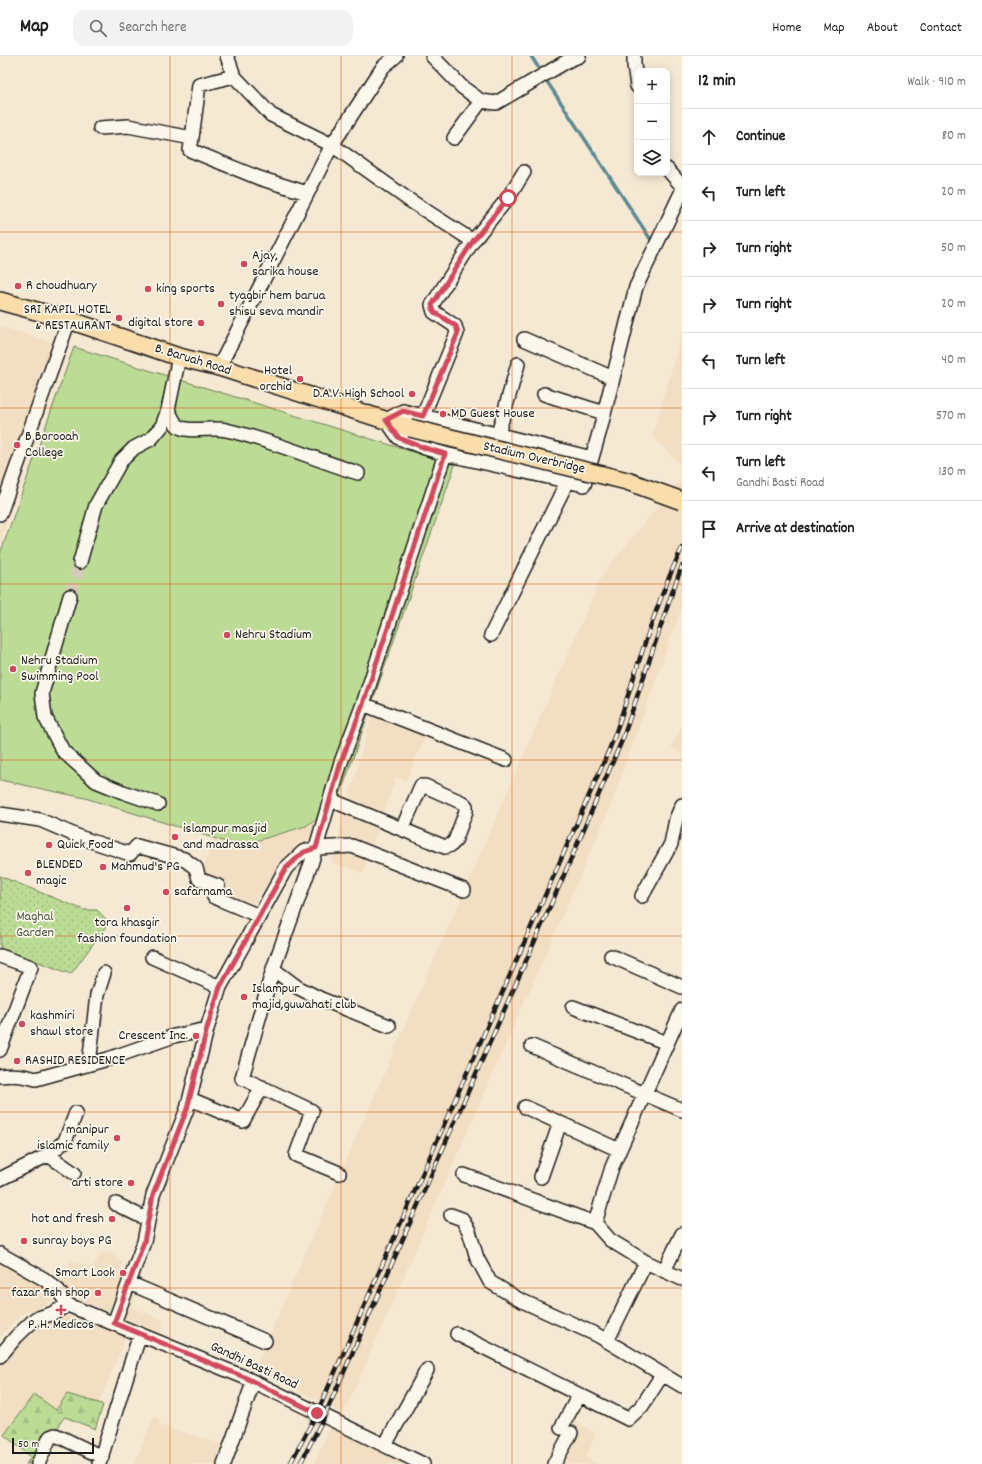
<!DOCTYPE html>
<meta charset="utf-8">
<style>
body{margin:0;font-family:Dekko,sans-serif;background:#f2f2f2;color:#222}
.controls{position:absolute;right:12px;top:12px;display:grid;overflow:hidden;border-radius:8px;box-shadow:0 2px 10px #0003}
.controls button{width:36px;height:36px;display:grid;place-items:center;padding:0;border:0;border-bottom:1px solid #e0e0e0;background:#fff;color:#222;font:20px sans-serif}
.scale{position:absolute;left:12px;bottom:10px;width:82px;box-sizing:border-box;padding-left:4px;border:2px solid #1c1c1c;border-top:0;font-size:11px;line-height:14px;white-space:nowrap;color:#1c1c1c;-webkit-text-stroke:3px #fbf7ec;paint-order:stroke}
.stop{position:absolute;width:12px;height:12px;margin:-9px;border:3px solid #d1495b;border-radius:50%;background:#fff}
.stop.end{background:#d1495b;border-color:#fff;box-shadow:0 1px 4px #0008}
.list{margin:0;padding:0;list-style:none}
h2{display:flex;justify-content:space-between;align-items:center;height:52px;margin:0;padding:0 16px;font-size:17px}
h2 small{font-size:13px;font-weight:400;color:#767676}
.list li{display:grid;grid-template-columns:26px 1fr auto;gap:12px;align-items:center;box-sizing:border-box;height:56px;padding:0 16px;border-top:1px solid #e0e0e0}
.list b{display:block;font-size:15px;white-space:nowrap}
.list p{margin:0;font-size:13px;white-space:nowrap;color:#767676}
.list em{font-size:13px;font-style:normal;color:#767676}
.icon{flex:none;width:22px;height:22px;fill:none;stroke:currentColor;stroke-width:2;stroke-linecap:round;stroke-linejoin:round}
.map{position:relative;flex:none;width:682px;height:1408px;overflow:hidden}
header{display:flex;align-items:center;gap:24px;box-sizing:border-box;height:56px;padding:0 20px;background:#fff;border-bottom:1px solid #e0e0e0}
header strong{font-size:19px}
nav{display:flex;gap:22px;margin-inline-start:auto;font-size:14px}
.search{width:280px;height:36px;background:#f2f2f2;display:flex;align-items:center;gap:10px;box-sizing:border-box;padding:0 14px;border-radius:12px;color:#767676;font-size:15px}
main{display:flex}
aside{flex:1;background:#fff}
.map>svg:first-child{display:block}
</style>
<header>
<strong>Map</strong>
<div class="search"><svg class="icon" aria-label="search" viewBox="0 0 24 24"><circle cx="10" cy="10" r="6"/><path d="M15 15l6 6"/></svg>Search here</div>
<nav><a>Home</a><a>Map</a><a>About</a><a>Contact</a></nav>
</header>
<main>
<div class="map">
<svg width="682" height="1408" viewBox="0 0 682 1408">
<defs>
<pattern id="forest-firs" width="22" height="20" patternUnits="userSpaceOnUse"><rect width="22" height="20" fill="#bcdc95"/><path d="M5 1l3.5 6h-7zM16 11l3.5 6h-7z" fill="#a1bc80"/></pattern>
<pattern id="garden-dots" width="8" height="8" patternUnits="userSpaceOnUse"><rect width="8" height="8" fill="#bcdc95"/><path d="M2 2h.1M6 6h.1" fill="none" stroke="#a1bc80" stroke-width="1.8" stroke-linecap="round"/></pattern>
</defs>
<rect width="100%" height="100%" fill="#f6e9d4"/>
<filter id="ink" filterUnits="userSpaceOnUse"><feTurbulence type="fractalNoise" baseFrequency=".025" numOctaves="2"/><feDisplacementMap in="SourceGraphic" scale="8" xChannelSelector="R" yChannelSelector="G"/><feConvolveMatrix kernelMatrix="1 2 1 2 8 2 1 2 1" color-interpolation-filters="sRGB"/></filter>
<g filter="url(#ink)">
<path fill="#f2dfc3" d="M 0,270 L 67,291 L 0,486 Z
M 682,277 L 682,411 L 652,380 Z
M 682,421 L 682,551 L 609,754 L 344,1357 L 254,1314 L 603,517 Z
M 375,648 L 429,673 L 406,725 L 396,721 L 363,817 L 331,806 Z
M 682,670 L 682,699 L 671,691 Z
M 319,761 L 314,780 L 304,787 L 281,809 L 250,853 L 220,840 L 202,818 L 212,782 L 239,790 L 306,770 Z
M 100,1197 L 112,1197 L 122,1205 L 120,1220 L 139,1229 L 131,1251 L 164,1264 L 160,1277 L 67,1239 L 59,1227 L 71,1204 L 93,1212 Z
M 0,1204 L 27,1218 L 54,1238 L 53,1243 L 46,1249 L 22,1258 L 0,1281 Z
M 64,1260 L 79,1260 L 128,1276 L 99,1347 L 67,1339 L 56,1354 L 34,1339 L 4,1379 L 0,1376 L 0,1306 L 23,1278 L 47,1262 Z
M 154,1360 L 160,1363 L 159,1369 L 222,1388 L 217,1408 L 134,1408 Z
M 576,1365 L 596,1378 L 586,1402 L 598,1408 L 556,1408 Z
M 332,1367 L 413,1408 L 314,1408 Z"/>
<path fill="url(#forest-firs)" stroke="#6c7c58" d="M 34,1338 L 56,1354 L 67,1338 L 99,1347 L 103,1349 L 95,1373 L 65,1361 L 62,1364 L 40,1408 L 26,1408 L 31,1401 L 4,1379 Z"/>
<path fill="url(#garden-dots)" stroke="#6c7c58" d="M 0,820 L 84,854 L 97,854 L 109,866 L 71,918 L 0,892 Z"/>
<path fill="#bcdc95" stroke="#6c7c58" d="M 74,291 L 455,409 L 337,748 L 306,770 L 239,790 L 85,742 L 0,724 L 0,498 Z"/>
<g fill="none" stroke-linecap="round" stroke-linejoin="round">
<path stroke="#5b8a93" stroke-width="3.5" d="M 531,0 L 538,11
M 548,27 L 653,187"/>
<path stroke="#d5cab8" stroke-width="13" stroke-dasharray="13 6" stroke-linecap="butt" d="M 70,540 L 80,506"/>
<defs>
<path id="minor" d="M 227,0 L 234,20 L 271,59 L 332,89 L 409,144 L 473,185
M 432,0 L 462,31 L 481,45 L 496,47 L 569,4 L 579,0
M 634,0 L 634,9 L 637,30
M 100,72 L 128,70 L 192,82 L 199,29 L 234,20
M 192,82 L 190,94 L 259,122 L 307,137
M 454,82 L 481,45
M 667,113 L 682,130
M 524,283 L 613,322
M 219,311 L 332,89 L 383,11 L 396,0
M 544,338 L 604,357
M 168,354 C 171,359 174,367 178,370 C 189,378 212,370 226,374 C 271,384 314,403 358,417
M 423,360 L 457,277 L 455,270 L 434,256 L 432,249 L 473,185 L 508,142 L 524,116
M 498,378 L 518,308
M 592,402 L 403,355 L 386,364 L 399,382 L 425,392 L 445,398 L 584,429 L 600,374 L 636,231 L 682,135
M 0,458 L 69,264
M 80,506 L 96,449 L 121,405 L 134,392 L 151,383 L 162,370 L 168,354 L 179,301
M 70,540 L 42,637 L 45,661 L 63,695 L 96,725 L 123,736 L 158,748
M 491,579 L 567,426
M 363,648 L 445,398
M 331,744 L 445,791 L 451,789 L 455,785 L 466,755 L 466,750 L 463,747 L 425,730 L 421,730 L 402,773
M 0,758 L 40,764 L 82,782 L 130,798 L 137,790 L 184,803 L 196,812 L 199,823 L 218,830 L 214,841 L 259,860
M 642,840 L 671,788 L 676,763 L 682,749
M 0,900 L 31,911 L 0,994
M 611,900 L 682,931
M 152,901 L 220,931
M 273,913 L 242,1022 L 312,1055 L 296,1099 L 339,1117
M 573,951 L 667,987
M 682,954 L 612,1111 L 595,1167 L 610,1184 L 646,1206 L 682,1223
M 389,970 L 321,943 L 297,931 L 273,913 L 312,805 L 341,706 L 363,648 L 506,704
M 532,990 L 682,1054
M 89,1008 L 97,939 L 104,917
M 0,1020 C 13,1018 23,1019 36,1023 L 108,1003 L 174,980 L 207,973
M 190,1043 L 243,1065 L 262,1031
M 525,1051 L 619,1094
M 74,1117 L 48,1099 L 65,1085 L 76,1057
M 464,1119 L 595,1167
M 541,1121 L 560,1067
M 0,1123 L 48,1099
M 116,1148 L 148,1164
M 451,1159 L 462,1163 L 469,1175 L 477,1202 L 490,1226 L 518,1243 L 597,1279 L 682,1330
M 0,1198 L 44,1223 L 58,1234 L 68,1249
M 664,1215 L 682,1178
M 129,1227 L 265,1285
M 68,1249 L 244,1321 L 423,1408
M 114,1267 L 144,1186 L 153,1139 L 187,1053 L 207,973 L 220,931 L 286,812 L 303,796 L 316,792 L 352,790 L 464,834
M 457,1278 L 628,1363 L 642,1350 L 662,1319
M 607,1285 L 646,1206
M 0,1300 L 16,1281 L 35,1263 L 51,1258 L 68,1249
M 561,1372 L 579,1339
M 385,1389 L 427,1314
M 38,1408 L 50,1381 L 55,1379 L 60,1381 L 102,1401
M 99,1408 L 140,1278
M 224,1408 L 253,1327
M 554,1408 L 571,1377"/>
<path id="major" d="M 0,245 L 69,264 L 179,301 L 219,311 L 410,372"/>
</defs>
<use href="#minor" stroke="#1c1c1c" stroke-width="16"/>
<use href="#major" stroke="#1c1c1c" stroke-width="20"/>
<use href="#minor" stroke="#fbf7ec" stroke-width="13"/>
<use href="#major" stroke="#faddab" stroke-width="17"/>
<defs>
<path id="rail" d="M 290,1408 L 317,1357 L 591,735 C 600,714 611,692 618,670 C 638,610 655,549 682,492
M 300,1408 L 324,1361 L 564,819 L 623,682 L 673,534 L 682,510"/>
</defs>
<use href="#rail" stroke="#1c1c1c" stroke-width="4.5"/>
<use href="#rail" stroke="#fbf7ec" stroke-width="3" stroke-dasharray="9" stroke-linecap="butt"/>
<defs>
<path id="major-bridge" d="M 410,372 L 627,425 L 682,445"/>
</defs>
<use href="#major-bridge" stroke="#1c1c1c" stroke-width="20" stroke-linecap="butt"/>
<use href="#major-bridge" stroke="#faddab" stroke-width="17"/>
</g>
</g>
<g fill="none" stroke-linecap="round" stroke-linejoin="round" filter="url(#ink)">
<path stroke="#d1495b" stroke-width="5" d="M 317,1357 L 244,1321 L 114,1267 L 144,1186 L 153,1139 L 187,1053 L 207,972 L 220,931 L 286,812 L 304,796 L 316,792 L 341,706 L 363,648 L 445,398 L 425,392 L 399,382 L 386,364 L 403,355 L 423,360 L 458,277 L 456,270 L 434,256 L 432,249 L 473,185 L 508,142"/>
</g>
<path fill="none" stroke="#de560d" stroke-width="1" stroke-opacity="0.55" d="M 170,0 L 170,1408M 341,0 L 341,1408M 512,0 L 512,1408M 0,176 L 682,176M 0,352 L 682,352M 0,528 L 682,528M 0,704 L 682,704M 0,880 L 682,880M 0,1056 L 682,1056M 0,1232 L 682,1232"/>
<g fill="#d1495b" stroke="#fbf7ec" stroke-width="1.5">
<circle cx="244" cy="208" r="4"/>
<circle cx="18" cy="230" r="4"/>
<circle cx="148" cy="233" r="4"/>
<circle cx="221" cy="248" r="4"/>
<circle cx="119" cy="262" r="4"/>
<circle cx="201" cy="267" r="4"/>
<circle cx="300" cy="323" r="4"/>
<circle cx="412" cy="338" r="4"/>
<circle cx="443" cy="358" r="4"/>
<circle cx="17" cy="389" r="4"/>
<circle cx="227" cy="579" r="4"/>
<circle cx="13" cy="613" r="4"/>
<circle cx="175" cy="781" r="4"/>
<circle cx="49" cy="789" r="4"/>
<circle cx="103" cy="811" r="4"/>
<circle cx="28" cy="817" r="4"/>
<circle cx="166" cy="836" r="4"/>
<circle cx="127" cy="852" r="4"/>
<circle cx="244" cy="941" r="4"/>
<circle cx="22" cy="968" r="4"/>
<circle cx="196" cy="980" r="4"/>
<circle cx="17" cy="1005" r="4"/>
<circle cx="117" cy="1082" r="4"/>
<circle cx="131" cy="1127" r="4"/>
<circle cx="112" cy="1163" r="4"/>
<circle cx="24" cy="1185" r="4"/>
<circle cx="123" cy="1217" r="4"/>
<circle cx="98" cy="1237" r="4"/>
<path d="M59 1248h4v4h4v4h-4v4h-4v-4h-4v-4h4z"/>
</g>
<g text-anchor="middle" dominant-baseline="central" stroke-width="3.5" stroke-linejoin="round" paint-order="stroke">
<g font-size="14" fill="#1c1c1c" stroke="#fbf7ec" text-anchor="start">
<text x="252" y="200">Ajay,<tspan x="252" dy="16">sarika house</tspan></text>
<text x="26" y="230">R choudhuary</text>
<text x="156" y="233">king sports</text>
<text x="229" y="240">tyagbir hem barua<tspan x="229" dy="16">shisu seva mandir</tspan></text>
<text x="111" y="254" text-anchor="end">SRI KAPIL HOTEL<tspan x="111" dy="16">&amp; RESTAURANT</tspan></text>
<text x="193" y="267" text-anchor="end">digital store</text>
<text x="292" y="315" text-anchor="end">Hotel<tspan x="292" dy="16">orchid</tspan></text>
<text x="404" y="338" text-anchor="end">D.A.V. High School</text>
<text x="451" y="358">MD Guest House</text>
<text x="25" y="381">B Borooah<tspan x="25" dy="16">College</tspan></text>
<text x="235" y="579">Nehru Stadium</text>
<text x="21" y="605">Nehru Stadium<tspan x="21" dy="16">Swimming Pool</tspan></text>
<text x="183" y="773">islampur masjid<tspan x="183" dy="16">and madrassa</tspan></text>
<text x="57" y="789">Quick Food</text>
<text x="36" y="809">BLENDED<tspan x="36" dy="16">magic</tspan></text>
<text x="111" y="811">Mahmud's PG</text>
<text x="174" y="836">safarnama</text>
<text x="127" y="867" text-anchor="middle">tora khasgir<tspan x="127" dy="16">fashion foundation</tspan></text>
<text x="252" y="933">Islampur<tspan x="252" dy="16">majid,guwahati club</tspan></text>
<text x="30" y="960">kashmiri<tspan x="30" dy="16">shawl store</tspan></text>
<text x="188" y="980" text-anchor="end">Crescent Inc.</text>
<text x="25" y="1005">RASHID RESIDENCE</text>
<text x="109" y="1074" text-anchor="end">manipur<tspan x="109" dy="16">islamic family</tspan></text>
<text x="123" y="1127" text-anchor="end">arti store</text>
<text x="104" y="1163" text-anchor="end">hot and fresh</text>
<text x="32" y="1185">sunray boys PG</text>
<text x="115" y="1217" text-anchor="end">Smart Look</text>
<text x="90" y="1237" text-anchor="end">fazar fish shop</text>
<text x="61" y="1269" text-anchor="middle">P. H. Medicos</text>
</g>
<g font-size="14" fill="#1c1c1c" stroke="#fbf7ec">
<text transform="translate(193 304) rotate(17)">B. Baruah Road</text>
<text transform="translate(534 402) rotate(13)">Stadium Overbridge</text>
<text transform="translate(254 1310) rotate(25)">Gandhi Basti Road</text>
</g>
<g font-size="14" fill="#4c5640" stroke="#fbf7ec">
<text x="35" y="861">Maghal<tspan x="35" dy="16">Garden</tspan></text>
</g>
</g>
</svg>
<div class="controls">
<button>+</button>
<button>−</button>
<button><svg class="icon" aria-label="layers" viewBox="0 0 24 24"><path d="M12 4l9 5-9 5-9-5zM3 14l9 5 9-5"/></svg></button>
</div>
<div class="scale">50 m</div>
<div class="stop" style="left:508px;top:142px"></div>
<div class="stop end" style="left:317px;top:1357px"></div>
</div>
<aside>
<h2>12 min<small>Walk · 910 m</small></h2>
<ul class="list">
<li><svg class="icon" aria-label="ahead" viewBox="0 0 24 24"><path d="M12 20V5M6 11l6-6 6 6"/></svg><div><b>Continue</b></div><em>80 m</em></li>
<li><svg class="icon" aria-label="left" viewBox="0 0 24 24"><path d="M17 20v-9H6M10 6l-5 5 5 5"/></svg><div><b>Turn left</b></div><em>20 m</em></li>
<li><svg class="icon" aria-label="right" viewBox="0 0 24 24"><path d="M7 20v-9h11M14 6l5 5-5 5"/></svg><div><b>Turn right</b></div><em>50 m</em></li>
<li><svg class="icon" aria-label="right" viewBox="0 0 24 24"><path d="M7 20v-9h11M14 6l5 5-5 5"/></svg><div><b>Turn right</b></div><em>20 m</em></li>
<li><svg class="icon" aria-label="left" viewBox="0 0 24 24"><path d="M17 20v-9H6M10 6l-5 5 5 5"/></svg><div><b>Turn left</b></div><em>40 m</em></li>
<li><svg class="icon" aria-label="right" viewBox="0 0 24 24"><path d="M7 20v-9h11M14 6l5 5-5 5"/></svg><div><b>Turn right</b></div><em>570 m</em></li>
<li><svg class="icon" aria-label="left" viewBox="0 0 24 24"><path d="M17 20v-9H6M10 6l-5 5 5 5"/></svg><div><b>Turn left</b><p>Gandhi Basti Road</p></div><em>130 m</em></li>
<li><svg class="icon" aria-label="arrive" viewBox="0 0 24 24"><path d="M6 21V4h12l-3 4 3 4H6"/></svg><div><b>Arrive at destination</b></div></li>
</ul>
</aside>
</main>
